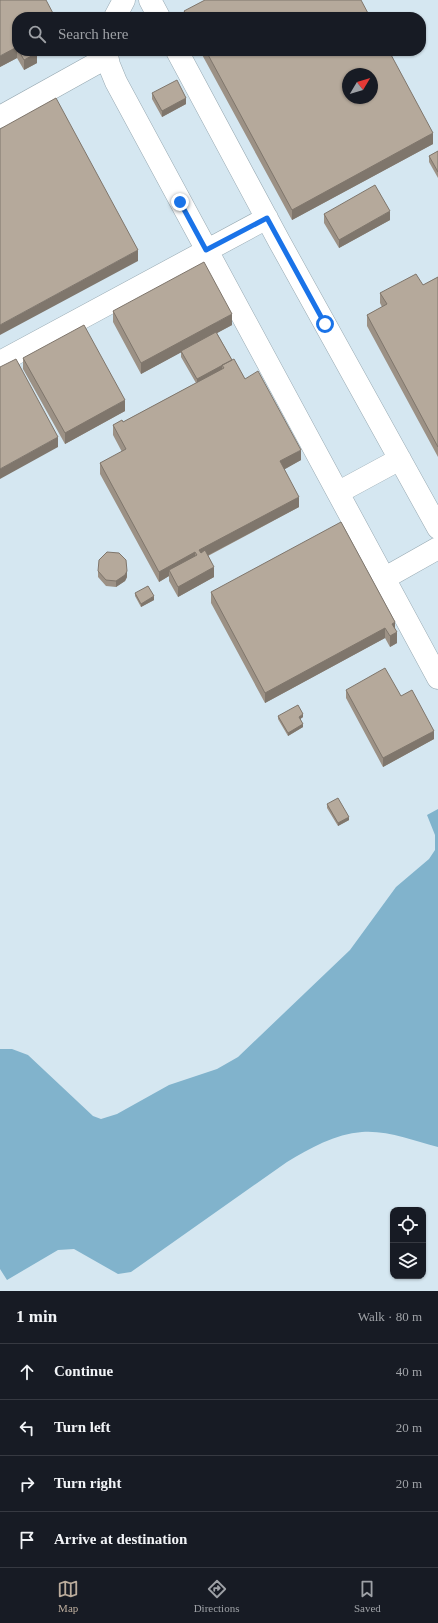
<!DOCTYPE html>
<meta charset="utf-8">
<style>
body{margin:0;font-family:Georgia,serif;background:#242831;color:#f1f3f6}
.controls{position:absolute;right:12px;bottom:12px;display:grid;overflow:hidden;border-radius:8px;box-shadow:0 1px 3px #0004}
.controls button{width:36px;height:36px;display:grid;place-items:center;padding:0;border:0;border-bottom:1px solid #363941;background:#171b24;color:#f1f3f6;font:20px sans-serif}
.compass{position:absolute;left:342px;top:68px;width:36px;height:36px;border-radius:50%;background:#171b24;box-shadow:0 1px 3px #0004;rotate:52deg}
.stop{position:absolute;width:12px;height:12px;margin:-9px;border:3px solid #1a73e8;border-radius:50%;background:#fff}
.stop.end{background:#1a73e8;border-color:#fff;box-shadow:0 1px 4px #0008}
.list{margin:0;padding:0;list-style:none}
h2{display:flex;justify-content:space-between;align-items:center;height:52px;margin:0;padding:0 16px;font-size:17px}
h2 small{font-size:13px;font-weight:400;color:#9ea1a6}
.list li{display:grid;grid-template-columns:26px 1fr auto;gap:12px;align-items:center;box-sizing:border-box;height:56px;padding:0 16px;border-top:1px solid #363941}
.list b{display:block;font-size:15px;white-space:nowrap}
.list em{font-size:13px;font-style:normal;color:#9ea1a6}
.icon{flex:none;width:22px;height:22px;fill:none;stroke:currentColor;stroke-width:2;stroke-linecap:round;stroke-linejoin:round}
.map{position:relative;flex:none;width:438px;height:1291px;overflow:hidden}
.search{position:absolute;background:#171b24;box-shadow:0 1px 3px #0004;left:12px;right:12px;top:12px;height:44px;display:flex;align-items:center;gap:10px;box-sizing:border-box;padding:0 14px;border-radius:16px;color:#9ea1a6;font-size:15px}
.sheet{height:276px;background:#171b24}
nav{display:flex;justify-content:space-around;align-items:center;box-sizing:border-box;height:56px;border-top:1px solid #363941;background:#171b24;font-size:11px;color:#9ea1a6}
nav a{display:grid;justify-items:center;gap:2px}
nav .on{color:#bbac9c}
.map>svg:first-child{display:block}
</style>
<div class="map">
<svg width="438" height="1291" viewBox="0 0 438 1291">
<rect width="100%" height="100%" fill="#d5e7f1"/>
<path fill="#81b3cc" d="M 438,809 L 438,1147 C 414,1141 387,1130 362,1132 C 335,1134 310,1148 287,1162 L 131,1272 L 118,1274 L 74,1249 L 58,1250 L 7,1280 L 0,1269 L 0,1049 L 12,1049 L 28,1055 L 93,1116 L 101,1119 L 117,1114 L 169,1085 L 217,1069 L 238,1057 L 350,950 L 396,887 L 429,859 L 435,850 L 435,835 L 427,815 Z"/>
<g fill="none" stroke-linecap="round" stroke-linejoin="round">
<defs>
<path id="minor" d="M 150,0 L 159,17
M 115,17 L 124,0
M 106,51 L 109,65 L 116,82 L 438,678
M 177,51 L 279,241 L 438,528
M 0,117 L 97,63
M 0,362 L 267,218
M 339,492 L 400,459
M 385,578 L 438,548"/>
</defs>
<use href="#minor" stroke="#97a9b2" stroke-width="23"/>
<use href="#minor" stroke="#fff" stroke-width="22"/>
</g>
<path fill="#9c9185" d="M 184,11 L 370,17 L 184,17 Z
M 17,17 L 17,51 L 36,51 L 37,63 L 24,70 L 17,58 L 0,67 Z
M 200,51 L 389,51 L 433,144 L 292,220 Z
M 152,93 L 186,104 L 162,117 L 152,99 Z
M 438,151 L 438,178 L 429,162 L 429,156 Z
M 324,214 L 390,220 L 339,248 L 324,223 Z
M 438,277 L 438,457 L 367,326 L 367,315 L 382,307 L 380,303 L 380,293 L 423,285 Z
M 113,311 L 232,325 L 217,333 L 232,360 L 245,379 L 301,460 L 284,469 L 299,507 L 208,556 L 214,577 L 178,597 L 169,581 L 169,576 L 159,582 L 100,474 L 100,463 L 122,452 L 113,435 L 113,425 L 123,422 L 196,383 L 181,357 L 181,352 L 141,374 L 113,322 Z
M 23,358 L 125,411 L 65,444 L 23,369 Z
M 98,571 L 127,577 L 125,581 L 116,587 L 106,586 L 98,577 Z
M 211,592 L 395,629 L 397,643 L 390,647 L 385,638 L 265,703 L 211,603 Z
M 135,593 L 154,600 L 141,607 L 135,596 Z
M 346,690 L 401,696 L 434,739 L 383,767 L 346,698 Z
M 278,716 L 303,717 L 300,719 L 303,727 L 288,736 L 278,719 Z
M 327,804 L 349,820 L 338,826 L 327,808 Z"/>
<path fill="#7f766c" d="M 17,47 L 17,58 L 0,67 L 0,56 Z
M 37,53 L 37,63 L 24,70 L 24,60 Z
M 186,98 L 186,104 L 162,117 L 162,111 Z
M 433,133 L 433,144 L 292,220 L 292,210 Z
M 390,211 L 390,220 L 339,248 L 339,240 Z
M 138,250 L 138,261 L 0,335 L 0,325 Z
M 232,314 L 232,325 L 141,374 L 141,363 Z
M 222,365 L 222,371 L 197,385 L 197,379 Z
M 125,400 L 125,411 L 65,444 L 65,433 Z
M 58,437 L 58,447 L 0,479 L 0,469 Z
M 301,450 L 301,460 L 280,472 L 280,461 Z
M 299,497 L 299,507 L 199,560 L 199,550 Z
M 195,552 L 195,563 L 169,570 L 169,576 L 159,582 L 159,572 Z
M 214,567 L 214,577 L 178,597 L 178,587 Z
M 127,571 L 127,577 L 125,581 L 116,587 L 116,581 Z
M 154,596 L 154,600 L 141,607 L 141,604 Z
M 395,622 L 395,633 L 392,624 Z
M 385,628 L 385,638 L 265,703 L 265,693 Z
M 397,632 L 397,643 L 390,647 L 390,636 Z
M 303,714 L 303,717 L 299,720 L 299,717 Z
M 303,724 L 303,727 L 288,736 L 288,733 Z
M 434,731 L 434,739 L 383,767 L 383,758 Z
M 349,817 L 349,820 L 338,826 L 338,823 Z"/>
<path fill="#b5a99b" stroke="#7f766c" fill-rule="evenodd" d="M 0,0 L 46,0 L 55,17 L 17,17 L 17,47 L 0,56 Z
M 205,0 L 361,0 L 370,17 L 188,17 L 184,11 Z
M 19,51 L 36,51 L 37,53 L 24,60 Z
M 206,51 L 389,51 L 433,133 L 292,210 ZM 348,74 L 372,74 L 372,98 L 348,98 Z
M 177,80 L 186,98 L 162,111 L 152,93 Z
M 56,98 L 138,250 L 0,325 L 0,129 Z
M 438,151 L 438,172 L 429,156 Z
M 375,185 L 390,211 L 339,240 L 324,214 Z
M 204,262 L 232,314 L 141,363 L 113,311 Z
M 416,274 L 423,285 L 438,277 L 438,447 L 367,315 L 387,304 L 380,293 Z
M 84,325 L 125,400 L 65,433 L 23,358 Z
M 216,332 L 232,360 L 197,379 L 181,351 Z
M 16,359 L 58,437 L 0,469 L 0,367 Z
M 234,359 L 245,379 L 258,371 L 301,450 L 280,461 L 299,497 L 199,550 L 201,553 L 205,550 L 214,567 L 178,587 L 169,570 L 197,555 L 195,552 L 159,572 L 100,463 L 126,449 L 113,425 L 122,420 L 123,422 L 224,368 L 222,365 Z
M 341,522 L 395,622 L 392,624 L 397,632 L 390,636 L 385,628 L 265,693 L 211,592 Z
M 107,552 L 119,553 L 126,560 L 127,571 L 125,575 L 116,581 L 106,580 L 98,571 L 99,560 Z
M 148,586 L 154,596 L 141,604 L 135,593 Z
M 385,668 L 401,696 L 412,690 L 434,731 L 383,758 L 346,690 Z
M 298,705 L 303,714 L 299,717 L 303,724 L 288,733 L 278,716 Z
M 338,798 L 349,817 L 338,823 L 327,804 Z"/>
<g fill="none" stroke-linecap="round" stroke-linejoin="round">
<path stroke="#1a73e8" stroke-width="5" d="M 180,202 L 206,250 L 267,218 L 325,324"/>
</g>
</svg>
<div class="controls">
<button><svg class="icon" aria-label="locate" viewBox="0 0 24 24"><circle cx="12" cy="12" r="6"/><path d="M12 2v4M12 18v4M2 12h4M18 12h4"/></svg></button>
<button><svg class="icon" aria-label="layers" viewBox="0 0 24 24"><path d="M12 4l9 5-9 5-9-5zM3 14l9 5 9-5"/></svg></button>
</div>
<svg class="compass" viewBox="-18 -18 36 36"><path d="M0-13l5 13h-10z" fill="#e53935"/><path d="M0 13l5-13h-10z" fill="#9ea1a6"/></svg>
<div class="stop" style="left:325px;top:324px"></div>
<div class="stop end" style="left:180px;top:202px"></div>
<div class="search"><svg class="icon" aria-label="search" viewBox="0 0 24 24"><circle cx="10" cy="10" r="6"/><path d="M15 15l6 6"/></svg>Search here</div>
</div>
<section class="sheet">
<h2>1 min<small>Walk · 80 m</small></h2>
<ul class="list">
<li><svg class="icon" aria-label="ahead" viewBox="0 0 24 24"><path d="M12 20V5M6 11l6-6 6 6"/></svg><div><b>Continue</b></div><em>40 m</em></li>
<li><svg class="icon" aria-label="left" viewBox="0 0 24 24"><path d="M17 20v-9H6M10 6l-5 5 5 5"/></svg><div><b>Turn left</b></div><em>20 m</em></li>
<li><svg class="icon" aria-label="right" viewBox="0 0 24 24"><path d="M7 20v-9h11M14 6l5 5-5 5"/></svg><div><b>Turn right</b></div><em>20 m</em></li>
<li><svg class="icon" aria-label="arrive" viewBox="0 0 24 24"><path d="M6 21V4h12l-3 4 3 4H6"/></svg><div><b>Arrive at destination</b></div></li>
</ul>
</section>
<nav>
<a class="on"><svg class="icon" aria-label="map" viewBox="0 0 24 24"><path d="M3 6l6-2 6 2 6-2v14l-6 2-6-2-6 2zM9 4v14M15 6v14"/></svg>Map</a>
<a><svg class="icon" aria-label="directions" viewBox="0 0 24 24"><path d="M12 3l9 9-9 9-9-9zM9 14v-3h6M13 9l2 2-2 2"/></svg>Directions</a>
<a><svg class="icon" aria-label="saved" viewBox="0 0 24 24"><path d="M7 4h10v16l-5-4-5 4z"/></svg>Saved</a>
</nav>
